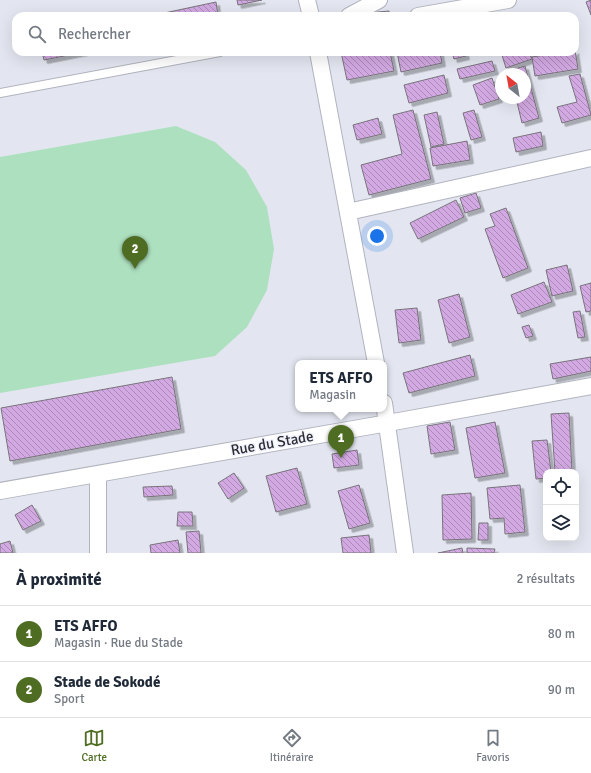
<!DOCTYPE html>
<html lang="fr">
<meta charset="utf-8">
<style>
body{margin:0;font-family:Signika,sans-serif;background:#f6f6f7;color:#1f2937}
.controls{position:absolute;right:12px;bottom:12px;display:grid;overflow:hidden;border-radius:8px;box-shadow:0 4px 16px #0002}
.controls button{width:36px;height:36px;display:grid;place-items:center;padding:0;border:0;border-bottom:1px solid #e0e1e3;background:#fff;color:#1f2937;font:20px sans-serif}
.compass{position:absolute;left:495px;top:68px;width:36px;height:36px;border-radius:50%;background:#fff;box-shadow:0 4px 16px #0002;rotate:329deg}
.you{position:absolute;left:377px;top:236px;width:14px;height:14px;margin:-10px;border:3px solid #fff;border-radius:50%;background:#1a73e8;box-shadow:0 0 0 6px #1a73e833}
.badge{display:grid;place-items:center;width:26px;height:26px;border-radius:50%;background:#4e6c22;color:#fff;font-size:13px;font-weight:700}
.pin{position:absolute;translate:-50% -33px;filter:drop-shadow(0 1px 2px #0008)}
.pin::after{content:'';position:absolute;top:21px;width:14px;height:12px;background:inherit;clip-path:polygon(0 0,100% 0,50% 100%)}
.popup{position:absolute;left:295px;top:360px;width:92px;height:52px;box-sizing:border-box;display:grid;place-content:center;border-radius:8px;background:#fff;filter:drop-shadow(0 1px 3px #0005);font-size:13px;white-space:nowrap;color:#747a83}
.popup b{font-size:15px;color:#1f2937}
.popup::after{content:'';position:absolute;left:50%;top:100%;margin-left:-8px;border:8px solid transparent;border-top-color:#fff}
.list{margin:0;padding:0;list-style:none}
h2{display:flex;justify-content:space-between;align-items:center;height:52px;margin:0;padding:0 16px;font-size:17px}
h2 small{font-size:13px;font-weight:400;color:#747a83}
.list li{display:grid;grid-template-columns:26px 1fr auto;gap:12px;align-items:center;box-sizing:border-box;height:56px;padding:0 16px;border-top:1px solid #e0e1e3}
.list b{display:block;font-size:15px;white-space:nowrap}
.list p{margin:0;font-size:13px;white-space:nowrap;color:#747a83}
.list em{font-size:13px;font-style:normal;color:#747a83}
.icon{flex:none;width:22px;height:22px;fill:none;stroke:currentColor;stroke-width:2;stroke-linecap:round;stroke-linejoin:round}
.map{position:relative;flex:none;width:591px;height:553px;overflow:hidden}
.search{position:absolute;background:#fff;box-shadow:0 4px 16px #0002;left:12px;right:12px;top:12px;height:44px;display:flex;align-items:center;gap:10px;box-sizing:border-box;padding:0 14px;border-radius:12px;color:#747a83;font-size:15px}
.sheet{height:164px;background:#fff}
nav{display:flex;justify-content:space-around;align-items:center;box-sizing:border-box;height:56px;border-top:1px solid #e0e1e3;background:#fff;font-size:11px;color:#747a83}
nav a{display:grid;justify-items:center;gap:2px}
nav .on{color:#4e6c22}
.map>svg:first-child{display:block}
</style>
<div class="map">
<svg width="591" height="553" viewBox="0 0 591 553">
<defs>
<pattern id="building-back-hatch" width="6" height="6" patternUnits="userSpaceOnUse"><rect width="6" height="6" fill="#d2a9e2"/><path d="M-1 5l2 2M0 0l6 6M5-1l2 2" fill="none" stroke="#ab8ab8"/></pattern>
<filter id="shadow"><feDropShadow dx="3.5" dy="3.5" stdDeviation="0" flood-color="#0004"/></filter>
</defs>
<rect width="100%" height="100%" fill="#e3e6f0"/>
<path fill="#ade0bf" d="M 176,126 L 215,142 L 246,170 L 267,207 L 274,249 L 267,290 L 247,327 L 215,356 L 0,393 L 0,157 Z"/>
<path fill="url(#building-back-hatch)" stroke="#79737c" filter="url(#shadow)" d="M 237,0 L 262,0 L 238,5 Z
M 591,0 L 591,15 L 586,2 Z
M 216,2 L 218,16 L 155,16 L 155,15 Z
M 389,11 L 390,16 L 356,16 L 356,14 Z
M 575,50 L 578,69 L 535,76 L 532,57 L 563,52 L 575,52 Z
M 42,52 L 84,52 L 44,60 Z
M 341,52 L 390,52 L 394,71 L 347,80 Z
M 397,52 L 440,52 L 442,63 L 401,72 Z
M 452,52 L 465,52 L 466,56 L 454,59 Z
M 501,52 L 529,52 L 532,59 L 506,68 Z
M 492,61 L 495,71 L 460,79 L 457,69 Z
M 525,66 L 539,118 L 522,123 L 516,98 L 525,98 L 525,74 L 509,74 L 508,71 Z
M 580,74 L 591,115 L 562,123 L 557,107 L 577,102 L 569,76 Z
M 444,75 L 448,93 L 409,103 L 404,85 Z
M 492,78 L 499,99 L 480,105 L 473,85 Z
M 413,110 L 431,179 L 369,195 L 361,165 L 402,154 L 393,115 Z
M 474,110 L 482,137 L 471,140 L 463,113 Z
M 437,112 L 444,144 L 431,147 L 424,115 Z
M 378,118 L 382,134 L 357,140 L 353,125 Z
M 541,132 L 543,146 L 516,152 L 513,138 Z
M 467,141 L 470,160 L 433,166 L 430,148 Z
M 476,193 L 481,208 L 465,213 L 460,198 Z
M 456,200 L 464,217 L 418,239 L 410,223 Z
M 506,208 L 528,268 L 503,278 L 485,229 L 495,226 L 490,214 Z
M 567,265 L 573,291 L 552,296 L 546,270 Z
M 544,282 L 552,302 L 518,314 L 511,295 Z
M 591,283 L 591,311 L 586,312 L 580,286 Z
M 459,294 L 470,337 L 449,343 L 438,300 Z
M 417,308 L 421,340 L 399,343 L 395,310 Z
M 580,311 L 585,337 L 578,338 L 573,312 Z
M 529,325 L 533,336 L 526,338 L 522,327 Z
M 470,355 L 475,376 L 409,393 L 403,373 Z
M 591,357 L 591,371 L 553,379 L 550,364 Z
M 172,377 L 181,429 L 10,461 L 1,408 Z
M 569,413 L 572,472 L 555,472 L 551,414 Z
M 450,422 L 455,450 L 431,454 L 427,426 Z
M 495,422 L 505,473 L 475,478 L 466,428 Z
M 547,440 L 551,472 L 546,472 L 546,478 L 536,479 L 532,441 Z
M 357,450 L 359,465 L 334,468 L 332,454 Z
M 297,468 L 307,504 L 276,512 L 266,476 Z
M 234,473 L 244,488 L 228,499 L 218,483 Z
M 359,485 L 370,523 L 349,529 L 338,491 Z
M 520,485 L 525,532 L 505,534 L 504,518 L 490,519 L 487,488 Z
M 172,486 L 173,495 L 144,497 L 143,487 Z
M 471,493 L 472,539 L 443,540 L 442,495 Z
M 32,505 L 41,521 L 23,530 L 15,515 Z
M 178,512 L 192,512 L 193,526 L 177,526 Z
M 479,523 L 488,523 L 488,540 L 478,540 Z
M 199,531 L 201,553 L 188,553 L 186,532 Z
M 369,535 L 371,553 L 343,553 L 341,538 Z
M 178,540 L 180,553 L 151,553 L 150,545 Z
M 10,541 L 13,553 L 0,553 L 0,544 Z
M 462,548 L 463,553 L 438,553 Z
M 467,548 L 495,549 L 494,553 L 467,553 Z"/>
<g fill="none" stroke-linecap="round" stroke-linejoin="round">
<defs>
<path id="lane" d="M 0,93 L 220,52"/>
<path id="street" d="M 307,0 L 311,16
M 349,16 L 379,0
M 418,16 L 508,0
M 318,52 L 376,363
M 348,212 L 591,158
M 384,403 L 405,553
M 98,474 L 98,553
M 0,491 L 388,423 L 591,386"/>
</defs>
<use href="#lane" stroke="#b1b4be" stroke-width="10"/>
<use href="#street" stroke="#b1b4be" stroke-width="18"/>
<use href="#lane" stroke="#fff" stroke-width="8"/>
<use href="#street" stroke="#fff" stroke-width="16"/>
</g>
<g text-anchor="middle" dominant-baseline="central" stroke-width="3" stroke-linejoin="round" paint-order="stroke">
<g font-size="15" fill="#2d2e32" stroke="#f0f3fd">
<text transform="translate(272 443) rotate(-10)">Rue du Stade</text>
</g>
</g>
</svg>
<div class="controls">
<button><svg class="icon" aria-label="locate" viewBox="0 0 24 24"><circle cx="12" cy="12" r="6"/><path d="M12 2v4M12 18v4M2 12h4M18 12h4"/></svg></button>
<button><svg class="icon" aria-label="layers" viewBox="0 0 24 24"><path d="M12 4l9 5-9 5-9-5zM3 14l9 5 9-5"/></svg></button>
</div>
<svg class="compass" viewBox="-18 -18 36 36"><path d="M0-13l5 13h-10z" fill="#e53935"/><path d="M0 13l5-13h-10z" fill="#747a83"/></svg>
<div class="you"></div>
<div class="pin badge" style="left:341px;top:458px">1</div>
<div class="popup"><b>ETS AFFO</b>Magasin</div>
<div class="pin badge" style="left:135px;top:269px">2</div>
<div class="search"><svg class="icon" aria-label="search" viewBox="0 0 24 24"><circle cx="10" cy="10" r="6"/><path d="M15 15l6 6"/></svg>Rechercher</div>
</div>
<section class="sheet">
<h2>À proximité<small>2 résultats</small></h2>
<ul class="list">
<li><span class="badge">1</span><div><b>ETS AFFO</b><p>Magasin · Rue du Stade</p></div><em>80 m</em></li>
<li><span class="badge">2</span><div><b>Stade de Sokodé</b><p>Sport</p></div><em>90 m</em></li>
</ul>
</section>
<nav>
<a class="on"><svg class="icon" aria-label="map" viewBox="0 0 24 24"><path d="M3 6l6-2 6 2 6-2v14l-6 2-6-2-6 2zM9 4v14M15 6v14"/></svg>Carte</a>
<a><svg class="icon" aria-label="directions" viewBox="0 0 24 24"><path d="M12 3l9 9-9 9-9-9zM9 14v-3h6M13 9l2 2-2 2"/></svg>Itinéraire</a>
<a><svg class="icon" aria-label="saved" viewBox="0 0 24 24"><path d="M7 4h10v16l-5-4-5 4z"/></svg>Favoris</a>
</nav>
